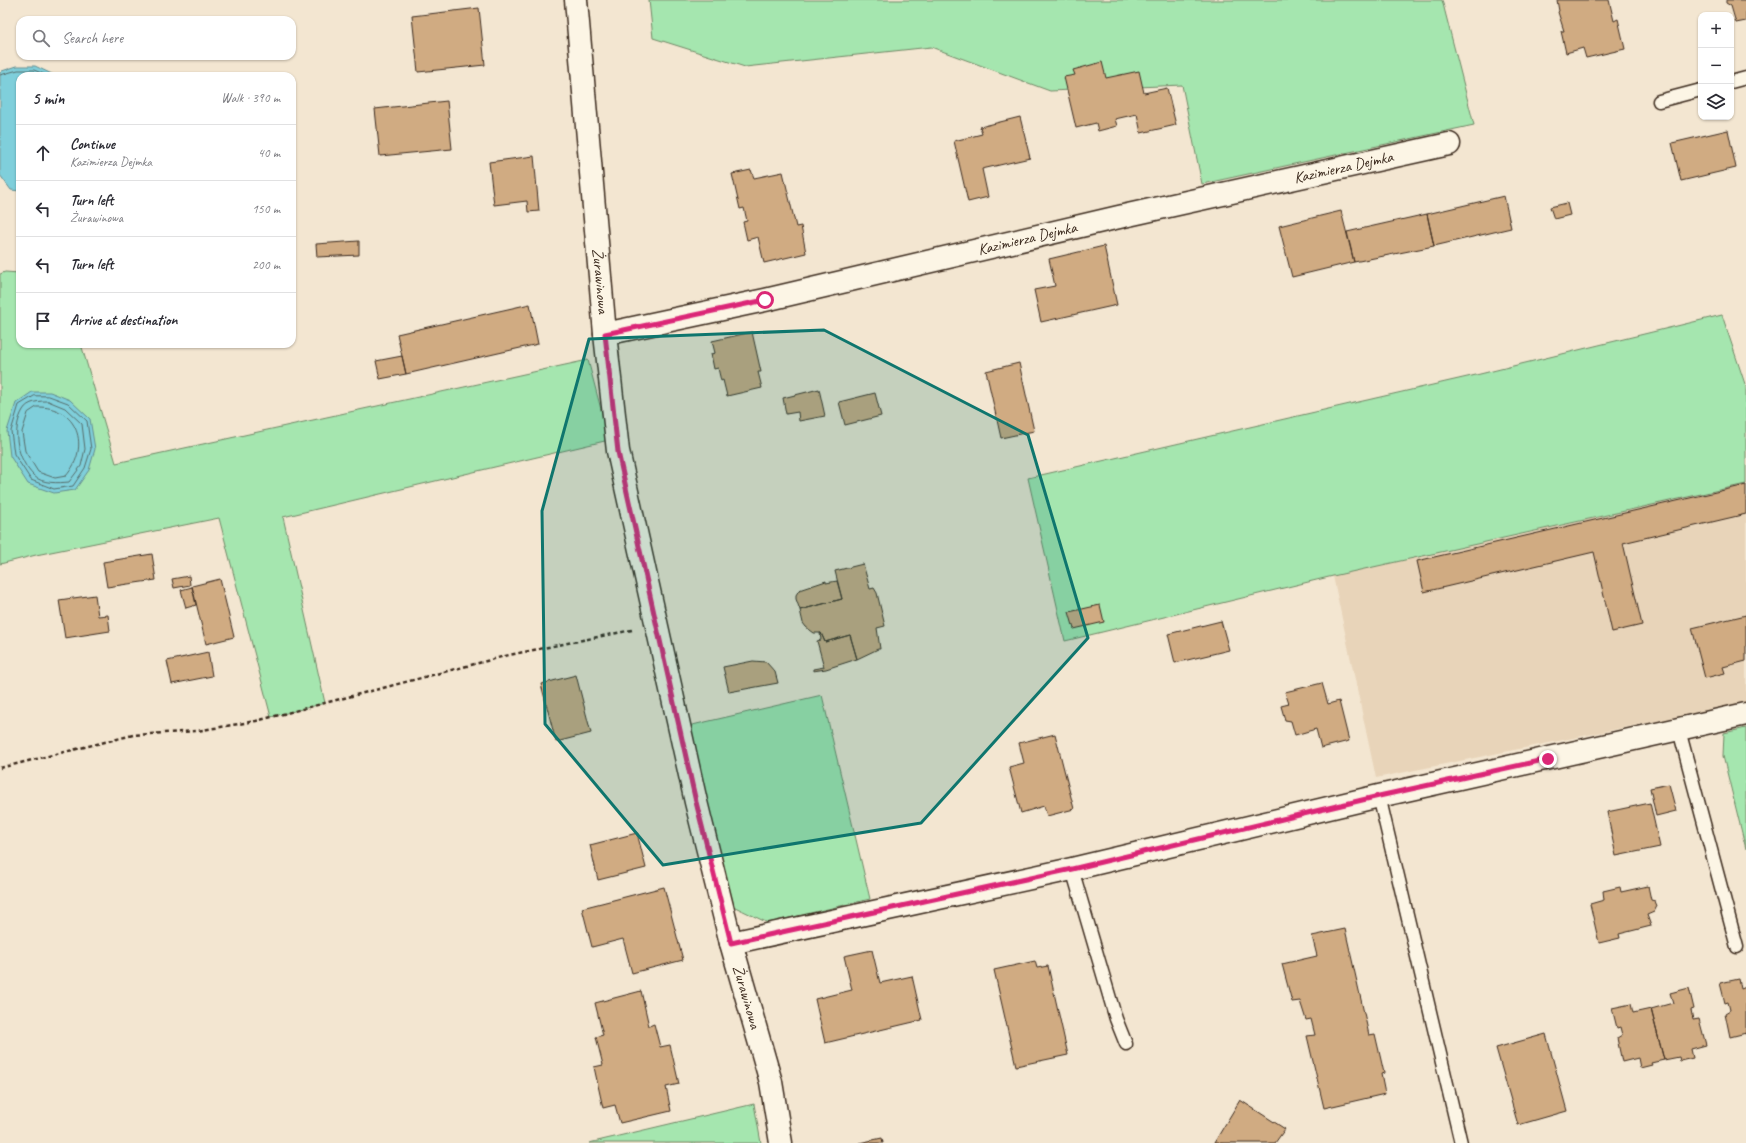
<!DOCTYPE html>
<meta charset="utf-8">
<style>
body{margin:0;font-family:Caveat,sans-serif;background:#f2f2f3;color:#2b2b33}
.controls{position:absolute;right:12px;top:12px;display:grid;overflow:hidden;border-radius:8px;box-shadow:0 1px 3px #0004}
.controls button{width:36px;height:36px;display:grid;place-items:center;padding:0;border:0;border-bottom:1px solid #e1e1e2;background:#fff;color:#2b2b33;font:20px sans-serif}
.stop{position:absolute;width:12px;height:12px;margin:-9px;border:3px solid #db2777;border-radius:50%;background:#fff}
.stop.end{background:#db2777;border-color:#fff;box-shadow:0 1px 4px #0008}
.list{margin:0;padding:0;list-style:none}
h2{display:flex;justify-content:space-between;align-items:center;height:52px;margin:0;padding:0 16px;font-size:17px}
h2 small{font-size:13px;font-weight:400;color:#7c7c81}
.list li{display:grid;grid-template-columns:26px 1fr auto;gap:12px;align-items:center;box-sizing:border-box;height:56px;padding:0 16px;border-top:1px solid #e1e1e2}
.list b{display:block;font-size:15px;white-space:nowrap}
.list p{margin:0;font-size:13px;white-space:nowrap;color:#7c7c81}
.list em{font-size:13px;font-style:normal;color:#7c7c81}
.icon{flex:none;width:22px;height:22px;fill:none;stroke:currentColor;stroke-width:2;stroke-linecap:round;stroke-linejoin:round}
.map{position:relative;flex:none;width:1746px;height:1143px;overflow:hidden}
.search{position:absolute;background:#fff;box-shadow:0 1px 3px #0004;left:16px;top:16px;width:280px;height:44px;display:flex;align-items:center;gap:10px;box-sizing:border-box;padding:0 14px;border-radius:12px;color:#7c7c81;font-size:15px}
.panel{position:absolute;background:#fff;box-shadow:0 1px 3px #0004;left:16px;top:72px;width:280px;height:276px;border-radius:12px}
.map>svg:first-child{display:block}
</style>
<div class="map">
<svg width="1746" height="1143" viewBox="0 0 1746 1143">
<rect width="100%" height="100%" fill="#f3e6d1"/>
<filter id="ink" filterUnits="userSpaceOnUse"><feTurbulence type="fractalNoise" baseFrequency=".025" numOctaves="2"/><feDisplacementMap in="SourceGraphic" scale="8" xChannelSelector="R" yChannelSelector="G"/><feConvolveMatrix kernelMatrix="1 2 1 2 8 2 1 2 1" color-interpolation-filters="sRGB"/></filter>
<g filter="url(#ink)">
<path fill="#e8d4b9" d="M 1746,484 L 1746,703 L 1376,778 L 1333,576 Z"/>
<path fill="#a5e6af" stroke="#708866" d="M 649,0 L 1442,0 L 1474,125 L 1202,184 L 1182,85 L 1050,91 L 931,47 L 745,67 L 653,38 Z
M 5,272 L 20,273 L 20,344 L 81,344 L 116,463 L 588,360 L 609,440 L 283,517 L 325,703 L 271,717 L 219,518 L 36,555 L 0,564 L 0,274 Z
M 1722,315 L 1746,387 L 1746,484 L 1333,576 L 1065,641 L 1028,478 L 1476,375 Z
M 822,695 L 870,899 L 768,923 L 733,906 L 688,726 Z
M 1746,728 L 1746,849 L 1723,756 L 1724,733 Z
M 754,1104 L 761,1143 L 589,1143 Z"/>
<path fill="#7fcfdb" stroke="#648d8f" d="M 17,66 L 35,66 L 56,76 L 20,76 L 20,191 L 11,190 L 0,175 L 0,73 L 2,71 Z
M 32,392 L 50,392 L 70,400 L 90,419 L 95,449 L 89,470 L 75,490 L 54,493 L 28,484 L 10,456 L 7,431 L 16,403 Z"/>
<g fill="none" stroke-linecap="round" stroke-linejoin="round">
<path stroke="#566c6a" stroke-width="1" d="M 0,75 L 18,70 L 34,70 L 49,76
M 49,396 L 68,403 L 87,421 L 91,449 L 85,468 L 73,486 L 54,489 L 31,480 L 14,454 L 11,431 L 19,405 L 34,396 Z
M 48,401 L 65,408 L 82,424 L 85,449 L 81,466 L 69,482 C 59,483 42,484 34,476 C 17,459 11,430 23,410 C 28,401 40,401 48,401 Z
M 37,407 C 78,406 91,447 66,476 L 55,478 L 38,472 L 25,451 L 22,432 L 28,413 Z"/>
</g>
<path fill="#d0ab82" stroke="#3b2a1e" d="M 1557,0 L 1609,0 L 1614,21 L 1618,19 L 1625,49 L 1586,58 L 1583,48 L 1566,53 L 1561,31 L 1564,31 L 1558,12 L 1559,11 Z
M 1726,0 L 1746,0 L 1746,21 L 1736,23 L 1731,6 L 1726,3 Z
M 479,8 L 485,65 L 418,72 L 412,16 Z
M 1102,62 L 1106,78 L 1139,71 L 1144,93 L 1167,88 L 1176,125 L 1141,133 L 1137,114 L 1115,119 L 1117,126 L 1098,131 L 1096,123 L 1076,128 L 1064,77 L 1075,75 L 1073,70 Z
M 447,101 L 452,149 L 380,156 L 375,109 Z
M 1020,117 L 1030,158 L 982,169 L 988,197 L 968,202 L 954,141 L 982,134 L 980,127 Z
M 1728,130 L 1736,168 L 1681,181 L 1672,143 Z
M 534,156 L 539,211 L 528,212 L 527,201 L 494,205 L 489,162 Z
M 751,170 L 754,178 L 783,172 L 796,227 L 801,226 L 806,253 L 764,263 L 758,237 L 747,240 L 743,222 L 747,221 L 744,208 L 740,209 L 732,174 Z
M 1504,196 L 1511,228 L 1434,246 L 1427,214 Z
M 1567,203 L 1570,215 L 1554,219 L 1550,207 Z
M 1341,211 L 1354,262 L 1292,277 L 1279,226 Z
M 1427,214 L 1434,246 L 1354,262 L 1347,232 Z
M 359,241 L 359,255 L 317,257 L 316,244 Z
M 1104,246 L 1117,305 L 1041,322 L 1034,290 L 1055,286 L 1049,259 Z
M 530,304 L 538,344 L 406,374 L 397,334 Z
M 752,332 L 761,372 L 758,372 L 762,388 L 727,396 L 723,380 L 721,381 L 718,368 L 714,369 L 711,354 L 715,353 L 712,341 Z
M 402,356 L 406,374 L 380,379 L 376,361 Z
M 1019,363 L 1034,431 L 1001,438 L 986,371 Z
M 819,389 L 825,416 L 799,421 L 798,412 L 786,414 L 783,398 Z
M 875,393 L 881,416 L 845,425 L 839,402 Z
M 1746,485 L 1746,514 L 1623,543 L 1642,625 L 1612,632 L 1594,552 L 1424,592 L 1417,561 Z
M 152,554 L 156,580 L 107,587 L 103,562 Z
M 863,564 L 870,589 L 874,588 L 877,593 L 885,626 L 877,628 L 880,649 L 878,649 L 857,659 L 850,635 L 825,642 L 821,633 L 814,633 L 806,627 L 803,623 L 800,610 L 842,599 L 835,571 Z
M 189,576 L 190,585 L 174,588 L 172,579 Z
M 220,579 L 234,637 L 206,644 L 192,586 Z
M 826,581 L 826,583 L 837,581 L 842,599 L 800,610 L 796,599 L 796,595 L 799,590 Z
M 192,587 L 196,605 L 186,608 L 181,590 Z
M 95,595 L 98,616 L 108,615 L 110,631 L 65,638 L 59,600 Z
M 1100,605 L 1104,622 L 1074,629 L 1069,612 Z
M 1746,615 L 1746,661 L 1723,667 L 1725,673 L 1705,678 L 1692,628 Z
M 1221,621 L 1229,650 L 1175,663 L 1168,634 Z
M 820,633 L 821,633 L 825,642 L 850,635 L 857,659 L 826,669 L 813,671 L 813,669 L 824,667 L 817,641 L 821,640 Z
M 208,652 L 212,676 L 172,684 L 167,661 Z
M 753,661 L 766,662 L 775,672 L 778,683 L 729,692 L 723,667 Z
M 576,675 L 591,733 L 556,742 L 541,684 Z
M 1322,683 L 1328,704 L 1339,701 L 1349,741 L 1321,748 L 1316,729 L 1295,735 L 1291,721 L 1285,720 L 1281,706 L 1289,704 L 1285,692 Z
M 1055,734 L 1074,809 L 1047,816 L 1044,806 L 1021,813 L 1009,767 L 1024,763 L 1019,743 Z
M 1669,784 L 1676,811 L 1656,816 L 1650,788 Z
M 1650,803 L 1660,847 L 1616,856 L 1607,812 Z
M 637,833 L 646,868 L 598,880 L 590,845 Z
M 1648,886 L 1651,900 L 1655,901 L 1657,906 L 1654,912 L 1647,915 L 1651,926 L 1619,934 L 1620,938 L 1599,943 L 1590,904 L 1604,900 L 1603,891 L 1620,887 L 1621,892 Z
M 664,887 L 683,960 L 632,973 L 623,939 L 592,947 L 582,908 Z
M 1345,929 L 1369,1035 L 1375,1034 L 1384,1073 L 1381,1074 L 1385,1094 L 1324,1108 L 1307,1036 L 1315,1035 L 1311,1019 L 1306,1020 L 1300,1001 L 1292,1002 L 1282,964 L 1317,956 L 1312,936 Z
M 872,950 L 880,983 L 912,976 L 922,1020 L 825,1043 L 815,999 L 852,990 L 844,956 Z
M 1035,961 L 1037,968 L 1048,966 L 1068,1055 L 1016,1066 L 994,970 Z
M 1739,979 L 1741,989 L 1746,987 L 1746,1035 L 1746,1033 L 1730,1037 L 1725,1013 L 1730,1010 L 1728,1002 L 1725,1003 L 1720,983 Z
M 1689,988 L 1694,1009 L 1691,1010 L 1693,1020 L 1699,1019 L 1706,1045 L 1691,1049 L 1693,1058 L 1680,1061 L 1679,1057 L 1664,1060 L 1651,1009 L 1673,1003 L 1670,993 Z
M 641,991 L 649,1026 L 654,1024 L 660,1047 L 670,1045 L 679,1084 L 666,1087 L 671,1111 L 620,1123 L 615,1105 L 603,1108 L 594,1067 L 603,1065 L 596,1037 L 603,1035 L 595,1003 Z
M 1631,1004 L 1633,1013 L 1651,1009 L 1664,1060 L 1651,1063 L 1652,1065 L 1640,1068 L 1638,1058 L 1622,1062 L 1617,1038 L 1622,1035 L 1620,1027 L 1617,1028 L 1612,1008 Z
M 1546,1034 L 1567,1111 L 1518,1125 L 1496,1048 Z
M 1240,1100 L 1285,1129 L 1275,1143 L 1214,1143 Z
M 882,1138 L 883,1143 L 859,1143 Z"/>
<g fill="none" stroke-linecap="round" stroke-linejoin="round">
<defs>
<path id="service" d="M 1731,82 L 1746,78
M 1659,101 L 1701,90
M 1679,730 L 1737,947
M 1379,796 L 1461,1143
M 1072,869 L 1116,1019 L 1126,1044"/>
<g id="minor">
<path id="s1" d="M 576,0 L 605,334 L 618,451 L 696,802 L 731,943 L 771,1082 L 781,1143"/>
<path id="s2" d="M 605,334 L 765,300 L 1119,217 L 1449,144"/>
<path d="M 731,943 L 1072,869 L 1379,796 L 1746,714"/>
</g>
</defs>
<use href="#service" stroke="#3b2a1e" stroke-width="15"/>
<use href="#minor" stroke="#3b2a1e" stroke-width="25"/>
<path stroke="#3b2a1e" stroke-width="2.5" stroke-dasharray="4 3" stroke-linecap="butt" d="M 0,768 L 133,735 L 197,731 L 256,721 L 509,655 L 632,630"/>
<use href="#service" stroke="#fcf5e5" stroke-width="12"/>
<use href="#minor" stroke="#fcf5e5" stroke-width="22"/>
</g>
</g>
<g fill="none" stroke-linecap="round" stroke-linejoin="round" filter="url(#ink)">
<path stroke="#db2777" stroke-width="5" d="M 765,300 L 605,334 L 618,452 L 696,802 L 731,943 L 1072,869 L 1379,796 L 1548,759"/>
</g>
<path fill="#0f766e" fill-opacity="0.2" stroke="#0f766e" stroke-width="3" stroke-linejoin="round" d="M 824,330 L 1028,435 L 1088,638 L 921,823 L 663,865 L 545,724 L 542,511 L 589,339 Z"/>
<g text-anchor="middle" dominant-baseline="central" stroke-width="4" stroke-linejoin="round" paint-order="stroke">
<g font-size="16" fill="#3b2a1e" stroke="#fcf5e5">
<text stroke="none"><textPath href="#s2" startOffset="757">Kazimierza Dejmka</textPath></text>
<text stroke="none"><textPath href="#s2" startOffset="433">Kazimierza Dejmka</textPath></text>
<text stroke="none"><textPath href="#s1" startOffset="282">Żurawinowa</textPath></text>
<text stroke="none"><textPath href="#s1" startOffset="1014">Żurawinowa</textPath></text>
</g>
</g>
</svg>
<div class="controls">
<button>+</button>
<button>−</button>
<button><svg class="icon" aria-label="layers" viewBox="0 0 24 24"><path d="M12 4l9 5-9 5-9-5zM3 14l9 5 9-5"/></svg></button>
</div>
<div class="stop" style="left:765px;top:300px"></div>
<div class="stop end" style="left:1548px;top:759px"></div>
<div class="search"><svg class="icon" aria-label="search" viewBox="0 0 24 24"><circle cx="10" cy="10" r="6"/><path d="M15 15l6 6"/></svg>Search here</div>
<section class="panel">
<h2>5 min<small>Walk · 390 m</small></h2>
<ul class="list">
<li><svg class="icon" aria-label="ahead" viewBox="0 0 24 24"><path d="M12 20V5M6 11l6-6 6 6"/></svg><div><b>Continue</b><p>Kazimierza Dejmka</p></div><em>40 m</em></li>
<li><svg class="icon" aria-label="left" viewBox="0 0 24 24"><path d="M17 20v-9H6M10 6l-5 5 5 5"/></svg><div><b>Turn left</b><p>Żurawinowa</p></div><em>150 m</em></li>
<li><svg class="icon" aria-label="left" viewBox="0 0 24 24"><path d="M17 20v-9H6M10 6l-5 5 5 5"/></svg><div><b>Turn left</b></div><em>200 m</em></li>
<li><svg class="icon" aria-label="arrive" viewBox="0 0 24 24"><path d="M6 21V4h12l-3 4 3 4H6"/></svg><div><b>Arrive at destination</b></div></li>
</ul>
</section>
</div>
